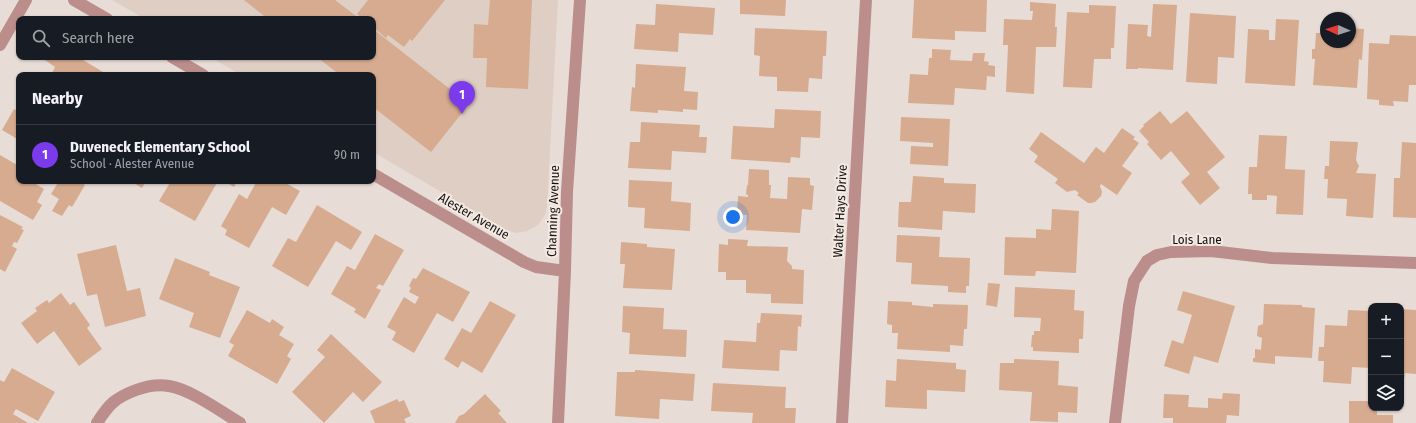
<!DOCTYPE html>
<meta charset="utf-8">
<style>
body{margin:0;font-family:"Fira Sans Condensed",sans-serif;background:#242831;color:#f1f3f6}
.controls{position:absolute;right:12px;bottom:12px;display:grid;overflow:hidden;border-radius:8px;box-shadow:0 1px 3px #0004}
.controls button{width:36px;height:36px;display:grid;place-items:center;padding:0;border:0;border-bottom:1px solid #363941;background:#171b24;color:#f1f3f6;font:20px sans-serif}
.compass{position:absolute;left:1320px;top:12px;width:36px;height:36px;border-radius:50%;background:#171b24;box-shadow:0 1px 3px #0004;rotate:273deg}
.you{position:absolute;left:733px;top:217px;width:14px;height:14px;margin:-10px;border:3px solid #fff;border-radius:50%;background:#1a73e8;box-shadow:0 0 0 6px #1a73e833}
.badge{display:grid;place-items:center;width:26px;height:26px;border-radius:50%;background:#7c3aed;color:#fff;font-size:13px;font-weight:700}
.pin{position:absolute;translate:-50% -33px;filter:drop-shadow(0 1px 2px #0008)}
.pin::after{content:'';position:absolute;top:21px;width:14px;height:12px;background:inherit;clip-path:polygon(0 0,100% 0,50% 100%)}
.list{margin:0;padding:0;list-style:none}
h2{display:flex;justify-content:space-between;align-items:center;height:52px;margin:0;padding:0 16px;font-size:17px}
h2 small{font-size:13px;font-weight:400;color:#9ea1a6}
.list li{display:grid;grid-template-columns:26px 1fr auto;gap:12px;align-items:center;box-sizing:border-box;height:60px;padding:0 16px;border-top:1px solid #363941}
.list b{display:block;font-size:15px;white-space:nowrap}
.list p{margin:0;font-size:13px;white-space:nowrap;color:#9ea1a6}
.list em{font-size:13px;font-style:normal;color:#9ea1a6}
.icon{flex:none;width:22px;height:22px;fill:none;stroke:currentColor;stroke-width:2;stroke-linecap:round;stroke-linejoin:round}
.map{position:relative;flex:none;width:1416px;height:423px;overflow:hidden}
.search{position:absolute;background:#171b24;box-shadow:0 1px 3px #0004;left:16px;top:16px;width:360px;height:44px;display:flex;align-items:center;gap:10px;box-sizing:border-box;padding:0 14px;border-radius:8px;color:#9ea1a6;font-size:15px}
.panel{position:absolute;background:#171b24;box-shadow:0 1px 3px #0004;left:16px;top:72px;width:360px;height:112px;border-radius:8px}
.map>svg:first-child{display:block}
</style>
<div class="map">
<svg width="1416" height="423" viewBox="0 0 1416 423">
<rect width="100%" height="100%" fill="#e7ddd6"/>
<path fill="#dfcec3" d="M 112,0 L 558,0 L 547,207 L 545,215 L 538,225 L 527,231 L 516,233 L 506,230 L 373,152 L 373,75 L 241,75 L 210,57 L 373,57 L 373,19 L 145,19 Z"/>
<path fill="#d6ab90" d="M 244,0 L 335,0 L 360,19 L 268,19 Z
M 368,0 L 445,0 L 412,41 L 410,39 L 404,47 L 388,35 L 386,38 L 373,27 L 373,19 L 363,19 L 357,14 Z
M 490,0 L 532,0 L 528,89 L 486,87 L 487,58 L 473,58 L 474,24 L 488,25 Z
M 740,0 L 786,0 L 785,16 L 740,14 Z
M 914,0 L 987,0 L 986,32 L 955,31 L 955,40 L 912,38 Z
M 1030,2 L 1056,4 L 1055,27 L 1057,27 L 1056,47 L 1036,47 L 1034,94 L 1006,92 L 1008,45 L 1003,45 L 1004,19 L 1032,20 L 1033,11 L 1030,11 Z
M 656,4 L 715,8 L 713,35 L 679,33 L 678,52 L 634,49 L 636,24 L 655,25 Z
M 1153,4 L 1177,5 L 1173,70 L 1138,68 L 1138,69 L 1126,69 L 1128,24 L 1148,25 L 1147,36 L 1151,37 Z
M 1089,5 L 1116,6 L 1114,48 L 1111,48 L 1111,59 L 1094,59 L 1092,88 L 1063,87 L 1067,12 L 1089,13 Z
M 1190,13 L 1236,16 L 1234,58 L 1218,57 L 1217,84 L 1186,82 Z
M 1276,19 L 1299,20 L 1295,86 L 1245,83 L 1248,29 L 1269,30 L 1269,40 L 1275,40 Z
M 755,28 L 827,31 L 826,56 L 823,56 L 822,79 L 809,78 L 808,92 L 777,91 L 777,77 L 759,76 L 760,56 L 754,55 Z
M 1350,28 L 1364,29 L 1362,60 L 1359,59 L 1357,88 L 1313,85 L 1315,59 L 1312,59 L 1312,49 L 1315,49 L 1316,33 L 1326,33 L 1326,42 L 1350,42 Z
M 373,29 L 469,104 L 431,152 L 373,107 L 373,75 L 340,75 L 317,57 L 373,57 Z
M 1390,35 L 1416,36 L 1416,85 L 1409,85 L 1408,102 L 1393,101 L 1394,106 L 1379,105 L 1379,100 L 1367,99 L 1369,43 L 1389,44 Z
M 932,49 L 951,50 L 950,60 L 972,61 L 973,53 L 985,53 L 984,61 L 989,62 L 988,65 L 995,66 L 995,77 L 987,76 L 986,90 L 955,88 L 954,105 L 908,103 L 910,74 L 928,75 L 929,58 L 932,58 Z
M 47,57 L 78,57 L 108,75 L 56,75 L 52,73 L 55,67 L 45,60 Z
M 636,64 L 686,67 L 684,91 L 698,92 L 697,110 L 683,109 L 683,112 L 658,110 L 658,113 L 630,111 L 632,87 L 635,88 Z
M 14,109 L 19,112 L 19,140 L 2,130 Z
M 775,109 L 821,111 L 820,138 L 801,137 L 800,158 L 791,157 L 790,163 L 731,159 L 733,126 L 774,128 Z
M 1160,111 L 1171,124 L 1187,111 L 1225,157 L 1207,172 L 1220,188 L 1200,205 L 1181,182 L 1190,174 L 1171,151 L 1161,160 L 1147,144 L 1149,142 L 1139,131 L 1144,126 L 1143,125 Z
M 901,117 L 950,119 L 948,166 L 910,164 L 911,146 L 933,147 L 933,143 L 900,141 Z
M 641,122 L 700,125 L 699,137 L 707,137 L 706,153 L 672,151 L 671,170 L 628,168 L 630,142 L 640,142 Z
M 1122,128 L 1135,137 L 1133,139 L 1139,143 L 1122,166 L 1132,173 L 1117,195 L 1101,184 L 1100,186 L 1102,192 L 1101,196 L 1095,202 L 1091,203 L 1088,203 L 1077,195 L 1079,193 L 1075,190 L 1067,192 L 1055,183 L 1058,179 L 1034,162 L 1038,156 L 1029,149 L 1041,132 L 1084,163 L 1096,147 L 1104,153 Z
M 1259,135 L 1287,136 L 1285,169 L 1305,170 L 1303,215 L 1276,214 L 1277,196 L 1267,195 L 1267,200 L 1252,200 L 1252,194 L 1248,194 L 1249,167 L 1257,167 Z
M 1330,141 L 1358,142 L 1356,160 L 1359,166 L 1356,173 L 1376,174 L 1373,218 L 1346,216 L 1347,199 L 1327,198 L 1328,179 L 1324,179 L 1325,166 L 1329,166 Z
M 1402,142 L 1416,143 L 1416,218 L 1393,217 L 1394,178 L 1400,178 Z
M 0,155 L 19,166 L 19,181 L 31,181 L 44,189 L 37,202 L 42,205 L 33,220 L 0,201 Z
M 749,169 L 769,170 L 769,185 L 771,185 L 770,198 L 787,199 L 788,177 L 810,178 L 810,185 L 814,186 L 812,210 L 802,209 L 800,233 L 746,230 L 747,215 L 737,214 L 738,196 L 748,197 L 748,195 L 746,194 L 747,185 L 748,185 Z
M 913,176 L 944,178 L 944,183 L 976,184 L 975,213 L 943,211 L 942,230 L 898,227 L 899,202 L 911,202 Z
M 629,180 L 672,182 L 671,201 L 691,203 L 690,231 L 644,228 L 645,208 L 628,207 Z
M 59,181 L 79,181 L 85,185 L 72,207 L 69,205 L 62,216 L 52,211 L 59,199 L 51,194 Z
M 135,181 L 146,181 L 142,188 L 134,183 Z
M 171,181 L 218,181 L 195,221 L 159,201 Z
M 224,181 L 237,181 L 234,187 Z
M 257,181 L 282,181 L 300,191 L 286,215 L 272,207 L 249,248 L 225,235 L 227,230 L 221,226 L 239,194 L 247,199 Z
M 317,205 L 362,232 L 351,250 L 336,241 L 308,287 L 272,266 L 288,238 L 296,242 Z
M 1052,209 L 1079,211 L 1076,273 L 1036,271 L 1035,276 L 1004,275 L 1005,237 L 1036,238 L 1036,229 L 1051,230 Z
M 0,215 L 23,227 L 21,229 L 24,230 L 17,243 L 14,242 L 12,246 L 17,249 L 5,272 L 0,269 Z
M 375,234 L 404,250 L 383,286 L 379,284 L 376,288 L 381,290 L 365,319 L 354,312 L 356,309 L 331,294 L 347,266 L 355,270 Z
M 897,235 L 940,237 L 939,257 L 970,258 L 969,286 L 966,286 L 966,293 L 948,292 L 948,286 L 911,284 L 912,263 L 896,262 Z
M 728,239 L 748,240 L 747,246 L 788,247 L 787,261 L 792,266 L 792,269 L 804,270 L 803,304 L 771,303 L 771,294 L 746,293 L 746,280 L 726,280 L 726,272 L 718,272 L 719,244 L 728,245 Z
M 621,242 L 647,244 L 647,247 L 675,249 L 672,290 L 623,288 L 625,264 L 620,264 Z
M 116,245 L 127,291 L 140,288 L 146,316 L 105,327 L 97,294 L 87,296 L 77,254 Z
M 175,258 L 210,272 L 209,275 L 240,287 L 220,338 L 189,327 L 194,313 L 159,299 Z
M 423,268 L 470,292 L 453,322 L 437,313 L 414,353 L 392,340 L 396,332 L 387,327 L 404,297 L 415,304 L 419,297 L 409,292 L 411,288 L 409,286 L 413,278 L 416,279 Z
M 988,283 L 1000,284 L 997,307 L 986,305 Z
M 1015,287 L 1075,290 L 1074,310 L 1084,311 L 1083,339 L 1079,339 L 1079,353 L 1033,351 L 1033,347 L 1031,347 L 1032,335 L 1034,335 L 1034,331 L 1040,331 L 1041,318 L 1014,317 Z
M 1183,291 L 1235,306 L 1218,363 L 1194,356 L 1189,374 L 1164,366 L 1172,340 L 1183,344 L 1192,315 L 1177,310 Z
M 61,293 L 70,305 L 74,302 L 90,325 L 87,328 L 102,349 L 79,366 L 54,331 L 37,344 L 21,323 L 37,311 L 35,308 L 47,300 L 49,303 Z
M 490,301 L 516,315 L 482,373 L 462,361 L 458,368 L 444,359 L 462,328 L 471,333 Z
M 888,301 L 912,302 L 912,305 L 933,307 L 933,304 L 968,305 L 967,329 L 964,329 L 963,346 L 950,345 L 950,352 L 897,349 L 898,333 L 892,333 L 892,325 L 887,324 Z
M 1264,304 L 1302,305 L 1302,307 L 1315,308 L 1312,358 L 1275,356 L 1275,364 L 1253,362 L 1253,358 L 1255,358 L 1255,349 L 1261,350 L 1262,338 L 1257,336 L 1258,326 L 1263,324 Z
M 623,306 L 664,308 L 663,329 L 687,330 L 686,357 L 629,354 L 630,333 L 622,332 Z
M 1401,309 L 1416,310 L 1416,374 L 1405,373 L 1404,380 L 1401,379 Z
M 247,310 L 270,323 L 272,319 L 284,327 L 279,335 L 294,344 L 287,356 L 291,359 L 277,384 L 228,356 L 234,345 L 229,342 Z
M 1348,310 L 1371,311 L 1371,368 L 1352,367 L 1351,384 L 1323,382 L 1324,361 L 1318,361 L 1319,347 L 1324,347 L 1325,325 L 1347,326 Z
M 761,313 L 802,315 L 801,327 L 798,326 L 797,351 L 780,350 L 779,371 L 722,368 L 724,340 L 756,342 L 757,323 L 760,323 Z
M 331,334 L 382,382 L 363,402 L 353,392 L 324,423 L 292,392 L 325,357 L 317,350 Z
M 897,359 L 956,363 L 956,369 L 966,370 L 965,392 L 927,390 L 927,409 L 885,407 L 886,380 L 896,381 Z
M 1014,359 L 1059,361 L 1058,385 L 1078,387 L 1077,413 L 1058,412 L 1058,422 L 1030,421 L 1032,392 L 999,390 L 1000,363 L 1014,363 Z
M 12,368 L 55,392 L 38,421 L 16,409 L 13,414 L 28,423 L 0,423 L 0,380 L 4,382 Z
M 635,370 L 695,374 L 693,401 L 660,399 L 659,419 L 615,416 L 617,372 L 635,372 Z
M 713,383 L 786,387 L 785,408 L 796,408 L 795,423 L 752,423 L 753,413 L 711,411 Z
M 1223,393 L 1240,394 L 1239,416 L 1227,415 L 1226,423 L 1173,423 L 1173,418 L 1163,418 L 1164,394 L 1189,395 L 1188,407 L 1208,408 L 1208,398 L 1222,399 Z
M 485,394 L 501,411 L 498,413 L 507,423 L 455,423 L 459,416 L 464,414 Z
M 397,399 L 399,402 L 404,400 L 411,416 L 404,419 L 406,423 L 375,423 L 370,411 Z
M 1349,401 L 1371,401 L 1371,408 L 1377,408 L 1377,415 L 1393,415 L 1393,423 L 1349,423 Z"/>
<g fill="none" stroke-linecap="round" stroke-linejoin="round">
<path stroke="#bb8e8b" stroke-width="12" d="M 74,0 L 107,19
M 0,45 L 26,0
M 172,57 L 203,75
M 373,174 L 524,262 L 536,267 L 565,271
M 97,423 C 109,404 115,398 136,390 C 147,386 158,384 169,386 C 192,390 220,411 240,423
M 558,423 L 565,271 L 567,192 L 580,0
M 842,423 L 866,0
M 1115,423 L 1129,306 L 1134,281 L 1147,261 L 1157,255 L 1171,252 L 1211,251 L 1272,258 L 1416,263"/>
</g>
<g text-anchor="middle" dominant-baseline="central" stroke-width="4" stroke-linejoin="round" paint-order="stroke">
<g font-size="13" fill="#15110f" stroke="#f4eae3">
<text transform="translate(553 211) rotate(-88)">Channing Avenue</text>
<text transform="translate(840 211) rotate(-87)">Walter Hays Drive</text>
<text transform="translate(474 216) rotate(30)">Alester Avenue</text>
<text x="1197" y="239">Lois Lane</text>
</g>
</g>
</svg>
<div class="controls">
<button>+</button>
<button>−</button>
<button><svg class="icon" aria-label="layers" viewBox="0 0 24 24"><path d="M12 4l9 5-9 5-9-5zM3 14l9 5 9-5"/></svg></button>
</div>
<svg class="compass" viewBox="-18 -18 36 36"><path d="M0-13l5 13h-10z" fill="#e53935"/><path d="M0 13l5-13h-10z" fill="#9ea1a6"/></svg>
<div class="you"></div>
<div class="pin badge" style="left:462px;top:114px">1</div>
<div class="search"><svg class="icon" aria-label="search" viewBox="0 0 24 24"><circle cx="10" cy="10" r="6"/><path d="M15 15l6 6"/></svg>Search here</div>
<section class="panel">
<h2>Nearby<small></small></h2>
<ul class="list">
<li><span class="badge">1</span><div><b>Duveneck Elementary School</b><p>School · Alester Avenue</p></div><em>90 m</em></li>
</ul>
</section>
</div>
